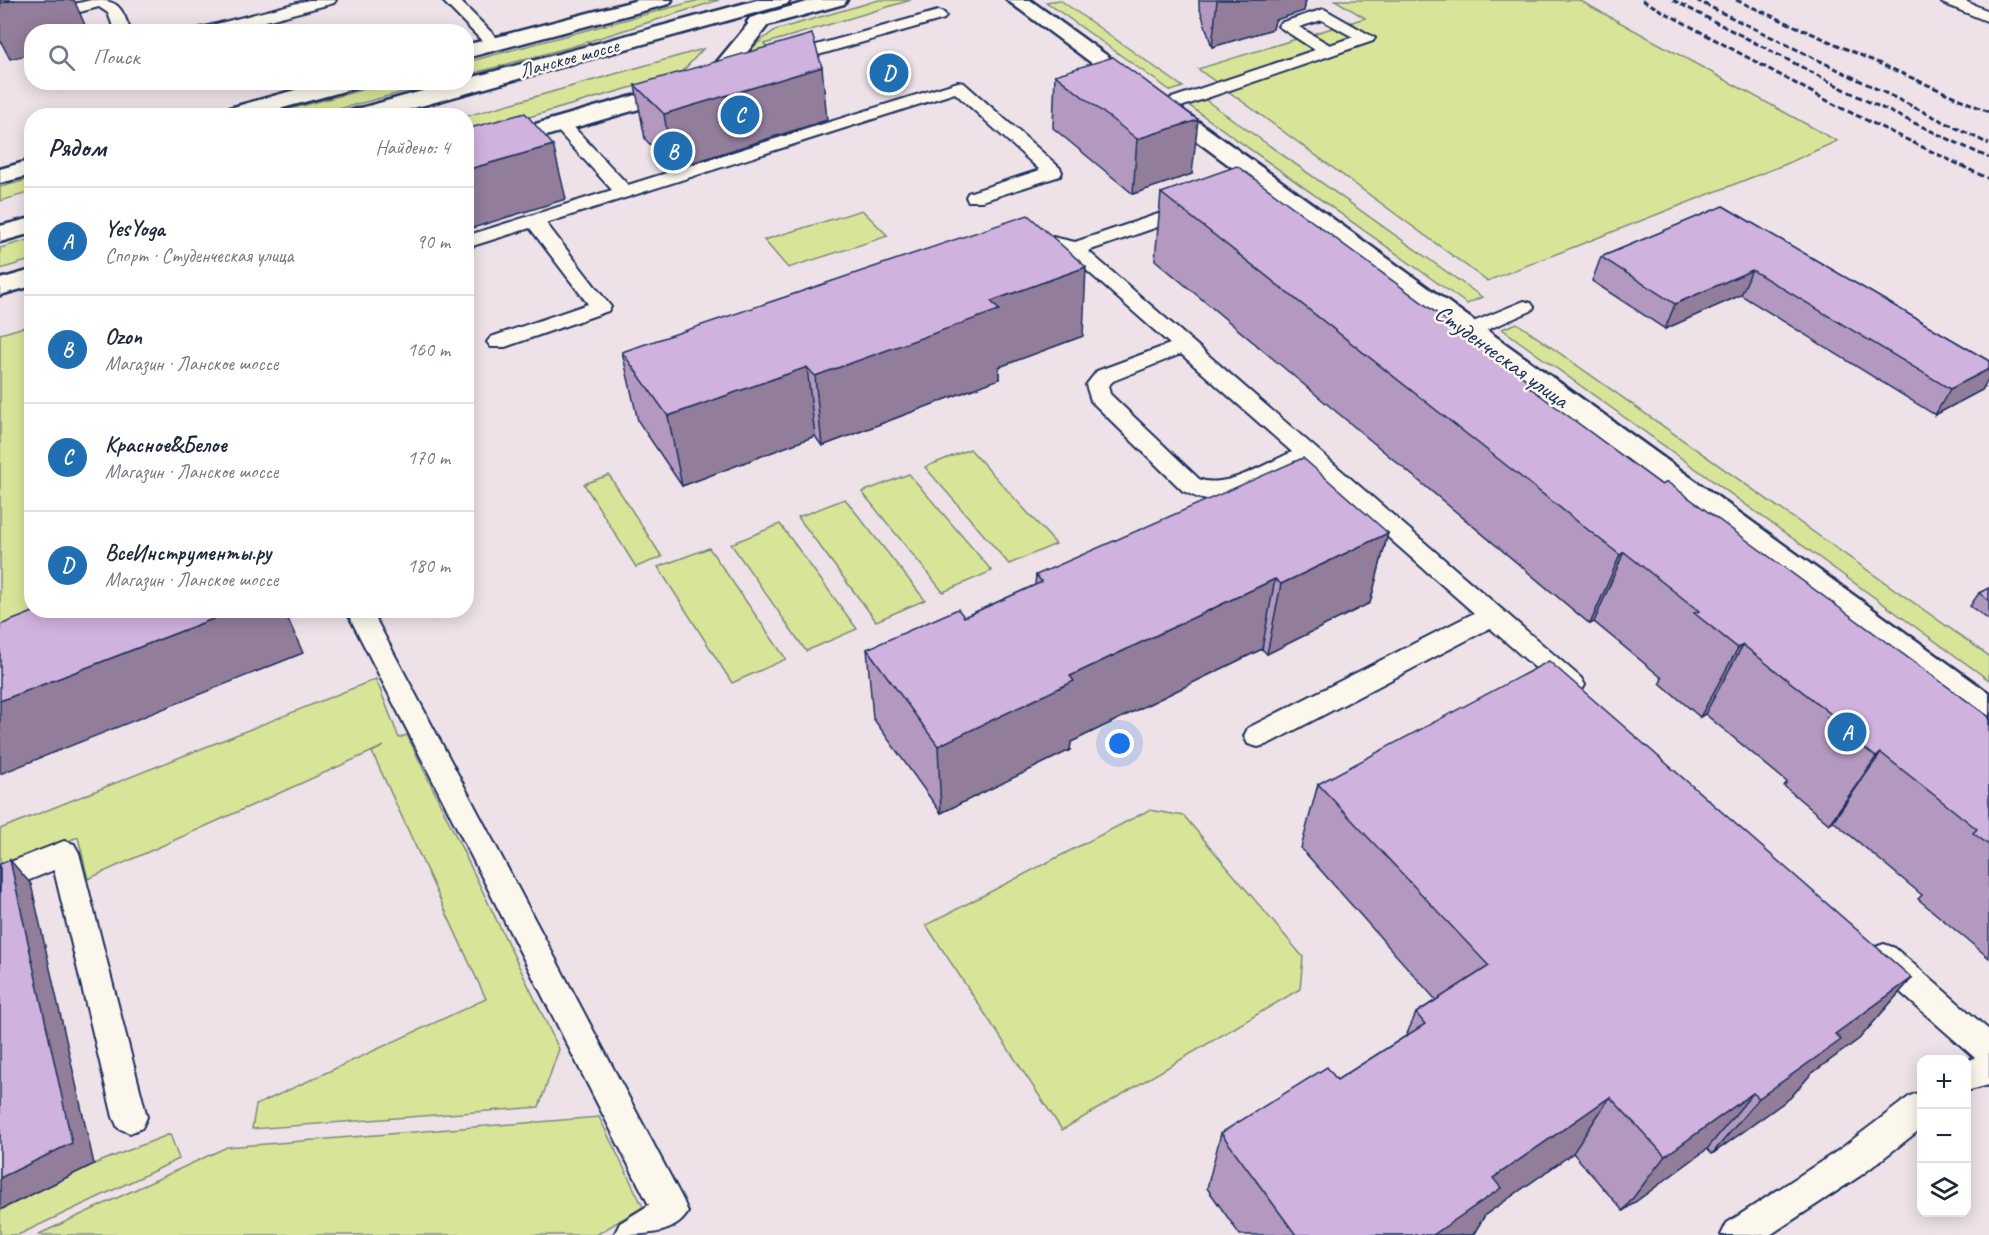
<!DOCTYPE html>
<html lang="ru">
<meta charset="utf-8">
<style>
body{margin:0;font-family:Caveat,sans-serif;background:#f6f6f7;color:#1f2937}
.controls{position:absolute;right:18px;bottom:18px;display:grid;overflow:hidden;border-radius:12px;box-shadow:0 3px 15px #0003}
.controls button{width:54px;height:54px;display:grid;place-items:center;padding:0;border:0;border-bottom:2px solid #e0e1e3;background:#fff;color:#1f2937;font:30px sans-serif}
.you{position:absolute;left:1120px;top:744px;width:21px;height:21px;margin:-15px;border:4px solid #fff;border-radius:50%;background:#1a73e8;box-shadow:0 0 0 9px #1a73e833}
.badge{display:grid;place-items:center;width:39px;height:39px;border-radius:50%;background:#1f6fb2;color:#fff;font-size:20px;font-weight:700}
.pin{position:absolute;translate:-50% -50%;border:3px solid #fff;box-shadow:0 2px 6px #0006}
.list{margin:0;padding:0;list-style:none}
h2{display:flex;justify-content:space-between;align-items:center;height:78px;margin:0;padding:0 24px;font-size:26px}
h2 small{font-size:20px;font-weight:400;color:#747a83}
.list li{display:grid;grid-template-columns:39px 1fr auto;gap:18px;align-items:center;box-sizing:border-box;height:108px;padding:0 24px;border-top:2px solid #e0e1e3}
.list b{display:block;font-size:22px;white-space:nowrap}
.list p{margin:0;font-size:20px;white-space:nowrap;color:#747a83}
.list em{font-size:20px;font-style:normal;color:#747a83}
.icon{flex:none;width:33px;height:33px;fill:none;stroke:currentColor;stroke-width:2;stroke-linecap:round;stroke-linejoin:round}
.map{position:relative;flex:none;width:1989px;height:1235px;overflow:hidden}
.search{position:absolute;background:#fff;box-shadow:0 3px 15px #0003;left:24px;top:24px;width:450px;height:66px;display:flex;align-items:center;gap:15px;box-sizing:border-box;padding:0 21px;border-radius:24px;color:#747a83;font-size:22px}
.panel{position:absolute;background:#fff;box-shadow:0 3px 15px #0003;left:24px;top:108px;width:450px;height:510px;border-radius:24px}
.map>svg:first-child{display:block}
</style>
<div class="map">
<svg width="1989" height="1235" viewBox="0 0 1989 1235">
<rect width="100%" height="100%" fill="#eee2e8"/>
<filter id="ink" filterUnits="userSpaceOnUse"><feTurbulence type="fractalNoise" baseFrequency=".0167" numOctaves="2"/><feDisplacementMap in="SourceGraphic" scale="12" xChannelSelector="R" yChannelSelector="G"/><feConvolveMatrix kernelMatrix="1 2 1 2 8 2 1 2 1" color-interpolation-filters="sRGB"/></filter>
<g filter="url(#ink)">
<path fill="#d8e598" stroke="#7a8a7b" stroke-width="1.5" d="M 699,0 L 719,0 L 574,46 L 467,75 L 467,62 Z
M 879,0 L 911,0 L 764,44 L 770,52 L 756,56 L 749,50 L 775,30 Z
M 1060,0 L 1183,87 L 1171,91 L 1046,2 Z
M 1335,0 L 1579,0 L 1837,141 L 1786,164 L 1487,281 L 1198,69 L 1365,18 Z
M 703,49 L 681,73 L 467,135 L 467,116 Z
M 391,82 L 438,83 L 316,115 L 268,115 Z
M 1204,99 L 1482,297 L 1467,304 L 1187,104 Z
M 31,179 L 31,192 L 0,201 L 0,187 Z
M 862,210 L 888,236 L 788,268 L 764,240 Z
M 31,239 L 31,260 L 0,269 L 0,248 Z
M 1517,323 L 1989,656 L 1989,680 L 1502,329 Z
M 31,325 L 32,610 L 91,611 L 0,646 L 0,334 Z
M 970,449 L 1056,544 L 1009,564 L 925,467 Z
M 909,474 L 992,571 L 943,592 L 862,492 Z
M 609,475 L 662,557 L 636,567 L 584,484 Z
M 845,499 L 925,600 L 876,621 L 798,517 Z
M 780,524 L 857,629 L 806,651 L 731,544 Z
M 709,548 L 786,659 L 732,683 L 658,567 Z
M 376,679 L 399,738 L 407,735 L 559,1049 L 539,1107 L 252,1129 L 256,1105 L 486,999 L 372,752 L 384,746 L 88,879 L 78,837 L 0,867 L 0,829 Z
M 1149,810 L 1184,816 L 1303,957 L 1300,989 L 1062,1130 L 926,925 Z
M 599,1117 L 643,1207 L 596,1235 L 37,1235 L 227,1147 Z
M 170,1134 L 179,1159 L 18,1235 L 0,1235 L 0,1210 L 94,1164 Z"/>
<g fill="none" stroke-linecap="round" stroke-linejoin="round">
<defs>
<path id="service" d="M 91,0 C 119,0 121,6 131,32 L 115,32 L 108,13 L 99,7 L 41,22 L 0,28 L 0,18 L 41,12 Z
M 309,0 L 336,0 L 334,3 L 224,32 L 195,32 L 197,29 Z
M 442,0 L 459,0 L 501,42 L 503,45 L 501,48 L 489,48 Z
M 1940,0 L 1962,0 L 1989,11 L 1989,22 L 1942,3 Z
M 1324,9 L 1375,38 L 1373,41 L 1169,111 L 1157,111 L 1154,107 L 1157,103 L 1315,50 L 1278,26 L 1280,23 ZM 1322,20 L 1353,37 L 1330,45 L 1299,27 Z
M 938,11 L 944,13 L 946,16 L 944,19 L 783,65 L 775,60 L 777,56 Z
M 958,82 L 964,83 L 1060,168 L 1062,172 L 1060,176 L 982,201 L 968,201 L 966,197 L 968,193 L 1040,170 L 955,93 L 546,223 L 611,307 L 608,311 L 505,347 L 491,347 L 487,342 L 491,337 L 588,304 L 530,228 L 466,248 L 466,236 L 612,190 L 556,129 L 553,125 L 556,121 L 568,121 L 628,185 Z
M 1191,203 L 1198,205 L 1201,209 L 1198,213 L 1088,251 L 1581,678 L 1585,685 L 1581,692 L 1572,695 L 1563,692 L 1490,628 L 1268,744 L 1258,747 L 1248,744 L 1244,736 L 1248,728 L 1474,613 L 1305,464 C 1276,477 1242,500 1209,500 C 1200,500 1191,494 1183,491 L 1091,401 L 1086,385 L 1097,371 L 1170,344 L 1067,253 C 1051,246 1020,252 1014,244 L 1017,240 L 1044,235 L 1075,242 ZM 1181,354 L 1292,452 C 1267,463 1224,490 1199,479 L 1110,394 L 1108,386 L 1113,381 Z
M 1524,301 L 1531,303 L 1534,307 L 1531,311 L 1475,335 L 1461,335 L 1458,331 L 1461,327 Z
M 346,610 L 371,610 L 683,1200 L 688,1212 C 676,1235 642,1235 614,1235 L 620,1223 L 649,1205 Z
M 64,841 L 74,844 L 79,853 L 147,1117 L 142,1128 L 130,1133 L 118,1128 L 113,1117 L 54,870 L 0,892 L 0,866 Z
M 1884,944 L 1895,948 L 1989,1030 L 1989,1085 L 1966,1091 L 1966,1061 L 1975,1058 L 1873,968 L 1869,958 L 1873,948 Z
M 1922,1091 L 1922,1128 L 1863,1174 L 1770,1235 L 1721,1235 L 1727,1223 L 1839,1150 L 1910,1096 Z"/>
<path id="minor" d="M 638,0 L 672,0 L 669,4 L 466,58 L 466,45 Z
M 1007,0 L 1030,0 L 1989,693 L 1989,725 L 1977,721 Z
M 761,15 L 768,17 L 771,21 L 722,85 L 466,159 L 466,144 L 706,75 L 754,17 Z
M 324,82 L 362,82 L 359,87 L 254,116 L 216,116 L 219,111 Z
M 32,160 L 32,175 L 0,183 L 0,169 Z
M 32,270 L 32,286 L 0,295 L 0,279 Z"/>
<path id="secondary" d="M 757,0 L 790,0 L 787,4 L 385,116 L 347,116 L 350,111 L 455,82 L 466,82 L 466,79 Z
M 814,0 L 847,0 L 844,4 L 757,28 L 750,26 L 747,22 L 750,18 Z
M 32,218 L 32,233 L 0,242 L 0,226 Z"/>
</defs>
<use href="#service" stroke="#1b2f5e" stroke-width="4"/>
<use href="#minor" stroke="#1b2f5e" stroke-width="5"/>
<use href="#secondary" stroke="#1b2f5e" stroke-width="5"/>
<use href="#service" fill="#fbf7ec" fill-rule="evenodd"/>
<use href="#minor" fill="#fbf7ec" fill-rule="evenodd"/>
<use href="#secondary" fill="#fbf7ec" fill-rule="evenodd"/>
<path stroke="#1b2f5e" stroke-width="3" stroke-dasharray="6 3" stroke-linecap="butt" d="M 1642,0 L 1837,106 L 1989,179
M 1673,0 L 1863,99 L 1989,158
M 1696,0 L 1989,144
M 1736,0 L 1989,112"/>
</g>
<path fill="#b399bf" stroke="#1b2f5e" stroke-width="1.5" d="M 1199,0 L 1306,0 L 1304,11 L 1275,20 L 1273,29 L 1212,47 L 1199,6 Z
M 1055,75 L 1192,174 L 1133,194 L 1053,128 Z
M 635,85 L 827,120 L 673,169 L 645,139 Z
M 1161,193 L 1532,390 L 1662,485 L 1989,717 L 1989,958 L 1918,899 L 1922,895 L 1833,821 L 1829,824 L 1784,786 L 1787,782 L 1705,714 L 1700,717 L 1660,683 L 1662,678 L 1594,622 L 1590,624 L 1155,260 Z
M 1723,206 L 1989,361 L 1989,378 L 1982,390 L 1935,415 L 1741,295 L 1665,329 L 1592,281 L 1601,257 Z
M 1083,336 L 999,367 L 999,379 L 822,446 L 815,436 L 682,486 L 638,421 L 622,352 Z
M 1388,533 L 1370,603 L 1267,654 L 1262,649 L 1071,742 L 1070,750 L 941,813 L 873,718 L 867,649 L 964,617 L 1035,585 L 1036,575 Z
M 1989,588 L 1989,620 L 1970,606 L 1979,593 Z
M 1318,784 L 1912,978 L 1859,1039 L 1811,1074 L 1790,1098 L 1712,1154 L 1707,1149 L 1623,1211 L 1573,1153 L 1485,1215 L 1473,1235 L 1240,1235 L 1207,1188 L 1221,1133 L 1337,1080 L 1406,1036 L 1416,1013 L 1436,1000 L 1301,848 Z"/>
<path fill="#927d9b" stroke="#1b2f5e" stroke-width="1.5" d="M 0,0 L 74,0 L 88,32 L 32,32 L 32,54 L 10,59 L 0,40 Z
M 1217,0 L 1306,0 L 1304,11 L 1275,20 L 1273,29 L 1212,47 Z
M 822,67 L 827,120 L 673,169 L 664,114 Z
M 1198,120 L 1192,174 L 1133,194 L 1137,139 Z
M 553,145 L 566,199 L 466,230 L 466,170 Z
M 1086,267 L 1083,336 L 999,367 L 999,379 L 822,446 L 815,376 L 991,301 Z
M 1752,270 L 1741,295 L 1665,329 L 1675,304 Z
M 807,367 L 815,436 L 682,486 L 668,416 Z
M 1989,369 L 1989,378 L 1982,390 L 1935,415 L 1950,389 Z
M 1388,533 L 1370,603 L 1267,654 L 1281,584 Z
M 1624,552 L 1594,622 L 1590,624 L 1620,555 Z
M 1275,579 L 1262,649 L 1071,742 L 1070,750 L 941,813 L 938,746 L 1070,676 Z
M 236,610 L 284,610 L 303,653 L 0,774 L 0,701 Z
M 1743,645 L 1705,714 L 1700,717 L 1738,648 Z
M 1881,753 L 1833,821 L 1829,824 L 1876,757 Z
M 10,860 L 31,884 L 94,1164 L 0,1210 L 0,1178 Z
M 1912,978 L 1859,1039 L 1811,1074 L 1790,1098 L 1712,1154 L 1759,1098 L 1835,1034 Z
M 1753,1093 L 1707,1149 L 1623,1211 L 1665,1156 Z
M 1610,1097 L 1573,1153 L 1485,1215 L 1473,1235 L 1433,1235 L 1493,1178 Z"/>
<path fill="#d0b2de" stroke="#1b2f5e" stroke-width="1.5" d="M 0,0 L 15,0 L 0,3 Z
M 812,34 L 822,67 L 664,114 L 635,85 Z
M 1113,57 L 1198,120 L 1137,139 L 1055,75 Z
M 525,113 L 553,145 L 466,170 L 466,129 Z
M 1237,166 L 1534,385 L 1529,387 L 1662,485 L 1667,482 L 1989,717 L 1989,845 L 1973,833 L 1977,829 L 1881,753 L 1876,757 L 1827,718 L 1832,715 L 1743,645 L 1738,648 L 1694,613 L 1699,611 L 1624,552 L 1620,555 L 1161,193 Z
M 1723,206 L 1989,361 L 1989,369 L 1950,389 L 1752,270 L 1675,304 L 1601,257 Z
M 1028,215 L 1086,267 L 991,301 L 999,310 L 815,376 L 807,367 L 668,416 L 622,352 Z
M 1303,458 L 1388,533 L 1281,584 L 1275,579 L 1070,676 L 1074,681 L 938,746 L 867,649 L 958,609 L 964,617 L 1042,582 L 1036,575 Z
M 1989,588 L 1989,601 L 1979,593 Z
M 38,610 L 236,610 L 0,701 L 0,625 Z
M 1549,661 L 1912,978 L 1835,1034 L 1841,1040 L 1759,1098 L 1753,1093 L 1665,1156 L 1610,1097 L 1493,1178 L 1501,1188 L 1433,1235 L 1296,1235 L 1221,1133 L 1327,1067 L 1337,1080 L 1425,1024 L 1416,1013 L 1489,966 L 1318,784 Z
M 10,860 L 72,1143 L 0,1178 L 0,864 Z"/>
</g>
<g text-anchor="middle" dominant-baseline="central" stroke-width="5" stroke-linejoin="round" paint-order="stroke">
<g font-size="20" fill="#1b2f5e" stroke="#fbf7ec">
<text transform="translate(569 58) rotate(-15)">Ланское шоссе</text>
</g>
<g font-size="24" fill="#1b2f5e" stroke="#fbf7ec">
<text transform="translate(1502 356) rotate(36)">Студенческая улица</text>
</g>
</g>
</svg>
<div class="controls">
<button>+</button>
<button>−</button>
<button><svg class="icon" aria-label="layers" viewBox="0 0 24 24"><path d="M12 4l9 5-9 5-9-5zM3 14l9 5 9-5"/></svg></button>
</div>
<div class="you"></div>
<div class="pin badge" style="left:1847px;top:732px">A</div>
<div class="pin badge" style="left:673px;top:151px">B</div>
<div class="pin badge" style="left:740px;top:115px">C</div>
<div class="pin badge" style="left:889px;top:73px">D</div>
<div class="search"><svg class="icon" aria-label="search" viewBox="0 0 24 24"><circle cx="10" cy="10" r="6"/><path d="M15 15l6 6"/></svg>Поиск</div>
<section class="panel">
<h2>Рядом<small>Найдено: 4</small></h2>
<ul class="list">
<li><span class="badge">A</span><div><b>YesYoga</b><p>Спорт · Студенческая улица</p></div><em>90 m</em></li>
<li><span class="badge">B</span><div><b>Ozon</b><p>Магазин · Ланское шоссе</p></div><em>160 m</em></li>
<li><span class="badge">C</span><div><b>Красное&amp;Белое</b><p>Магазин · Ланское шоссе</p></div><em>170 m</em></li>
<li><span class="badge">D</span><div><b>ВсеИнструменты.ру</b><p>Магазин · Ланское шоссе</p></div><em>180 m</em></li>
</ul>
</section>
</div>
